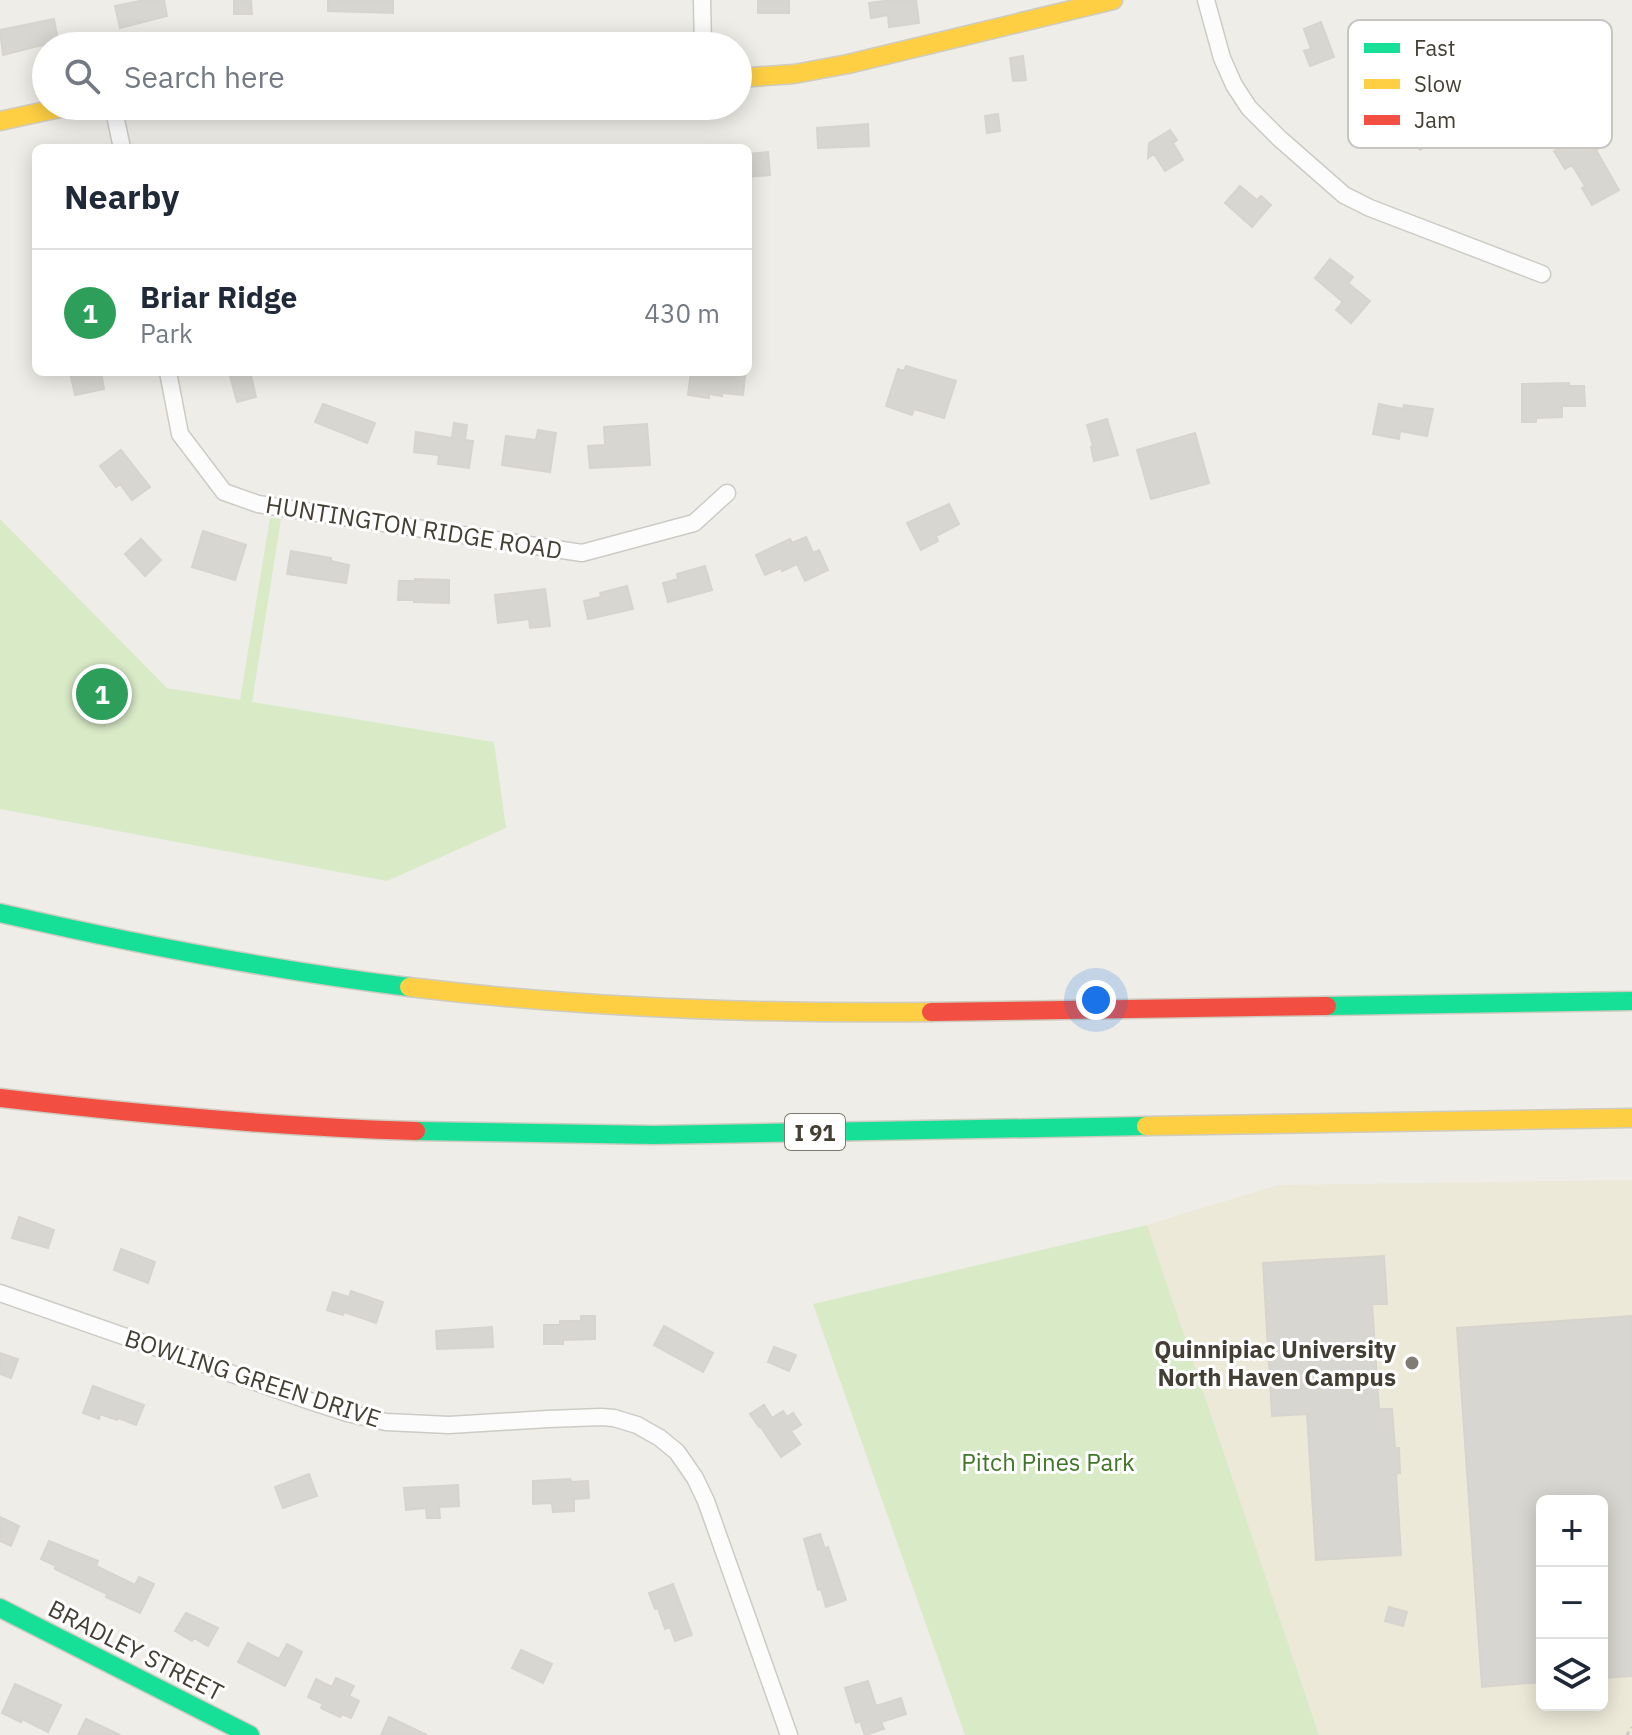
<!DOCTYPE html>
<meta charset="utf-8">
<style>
body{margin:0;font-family:"IBM Plex Sans",sans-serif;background:#f6f6f7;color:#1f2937}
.controls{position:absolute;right:24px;bottom:24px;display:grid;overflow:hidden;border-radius:12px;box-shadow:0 4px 20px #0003}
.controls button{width:72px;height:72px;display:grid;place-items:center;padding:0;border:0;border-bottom:2px solid #e0e1e3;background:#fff;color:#1f2937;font:40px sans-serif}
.you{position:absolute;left:1096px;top:1000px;width:28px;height:28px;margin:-20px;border:6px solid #fff;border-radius:50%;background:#1a73e8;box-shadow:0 0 0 12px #1a73e833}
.badge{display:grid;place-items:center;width:52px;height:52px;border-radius:50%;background:#2563eb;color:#fff;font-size:26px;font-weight:700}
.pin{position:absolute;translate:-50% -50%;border:4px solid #fff;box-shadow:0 2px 8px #0006}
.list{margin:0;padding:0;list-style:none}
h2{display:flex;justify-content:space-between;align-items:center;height:104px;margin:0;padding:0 32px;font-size:34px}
h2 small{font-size:26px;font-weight:400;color:#747a83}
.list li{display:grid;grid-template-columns:52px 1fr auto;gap:24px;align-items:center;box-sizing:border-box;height:128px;padding:0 32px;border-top:2px solid #e0e1e3}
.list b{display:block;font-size:30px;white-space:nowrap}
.list p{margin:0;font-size:26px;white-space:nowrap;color:#747a83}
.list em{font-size:26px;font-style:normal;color:#747a83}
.icon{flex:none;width:44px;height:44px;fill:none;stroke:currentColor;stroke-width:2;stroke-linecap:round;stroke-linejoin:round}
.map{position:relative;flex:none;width:1632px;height:1735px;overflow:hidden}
.search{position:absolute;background:#fff;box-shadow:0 4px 20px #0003;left:32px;top:32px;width:720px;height:88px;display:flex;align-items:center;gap:20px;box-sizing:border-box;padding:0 28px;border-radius:44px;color:#747a83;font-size:30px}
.panel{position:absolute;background:#fff;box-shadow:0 4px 20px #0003;left:32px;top:144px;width:720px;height:232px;border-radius:12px}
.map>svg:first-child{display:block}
</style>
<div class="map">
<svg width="1632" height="1735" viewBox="0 0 1632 1735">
<rect width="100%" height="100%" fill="#eeede8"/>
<path fill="#ede9d9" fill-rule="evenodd" d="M 1632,1180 L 1632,1735 L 1319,1735 L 1146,1225 L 1279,1185 ZM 1542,1501 L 1602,1501 L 1602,1705 L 1542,1705 Z"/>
<path fill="#d9eac7" d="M 270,518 L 281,519 L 252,702 L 494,742 L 506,828 L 387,881 L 0,809 L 0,519 L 167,688 L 240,700 Z
M 1147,1225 L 1319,1735 L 965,1735 L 813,1304 Z"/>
<path fill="#d8d6d0" stroke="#d7d4cd" stroke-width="2" d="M 145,0 L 164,0 L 167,16 L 120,28 L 115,6 Z
M 234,0 L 251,0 L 252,14 L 234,14 Z
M 328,0 L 393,0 L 393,13 L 328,11 Z
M 758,0 L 789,0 L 789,13 L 758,13 Z
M 892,0 L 916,0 L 919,23 L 889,27 L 888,15 L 871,18 L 869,3 Z
M 54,19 L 58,41 L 3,55 L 0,30 Z
M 1321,22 L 1334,57 L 1310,66 L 1304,51 L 1311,49 L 1304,29 Z
M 1023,56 L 1026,80 L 1013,81 L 1010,58 Z
M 1404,85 L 1424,116 L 1431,111 L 1440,124 L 1430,129 L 1437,140 L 1420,150 L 1406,127 L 1396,133 L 1388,119 L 1391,117 L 1380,101 Z
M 998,114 L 1000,131 L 987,133 L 985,116 Z
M 868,124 L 869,146 L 818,148 L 817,128 Z
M 1594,128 L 1604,145 L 1596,150 L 1619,190 L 1592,205 L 1582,188 L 1585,186 L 1572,165 L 1565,169 L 1554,151 Z
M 1170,130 L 1177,140 L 1173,143 L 1183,160 L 1165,171 L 1154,154 L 1148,158 L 1149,143 Z
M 768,152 L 770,175 L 748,177 L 748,154 Z
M 1240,186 L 1257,200 L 1261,196 L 1271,205 L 1252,227 L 1225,203 Z
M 1330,259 L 1353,277 L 1348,283 L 1370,301 L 1351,323 L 1336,310 L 1343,302 L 1315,278 Z
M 906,366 L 956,381 L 944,418 L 914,409 L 912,415 L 886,406 L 898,369 L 904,371 Z
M 70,372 L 101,372 L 104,389 L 75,395 Z
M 229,372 L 250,372 L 256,397 L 237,402 Z
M 691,372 L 737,372 L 737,375 L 745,376 L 743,395 L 722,393 L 722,396 L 709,394 L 709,398 L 688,395 Z
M 1569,383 L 1569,386 L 1584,386 L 1585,406 L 1562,406 L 1562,417 L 1536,418 L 1536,422 L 1522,422 L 1522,384 Z
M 323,404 L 375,423 L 367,443 L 315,422 Z
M 1379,404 L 1403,409 L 1404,405 L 1433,409 L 1427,436 L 1400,431 L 1399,439 L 1373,434 Z
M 1107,419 L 1118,455 L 1094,461 L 1091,447 L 1093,446 L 1087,425 Z
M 454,423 L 467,425 L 465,440 L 473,441 L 469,468 L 438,464 L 439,455 L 414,452 L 416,432 L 452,438 Z
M 647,424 L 650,465 L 590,468 L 588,446 L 605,445 L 604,427 Z
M 538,430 L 556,433 L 550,472 L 502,465 L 506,436 L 536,440 Z
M 1195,433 L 1209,483 L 1151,499 L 1137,450 Z
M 121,450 L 150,487 L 132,500 L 120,484 L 116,487 L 100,466 Z
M 949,504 L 959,524 L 936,536 L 938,541 L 921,550 L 907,523 Z
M 203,531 L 246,545 L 235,580 L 192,567 Z
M 806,537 L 813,553 L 819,550 L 828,570 L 805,581 L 797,564 L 782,571 L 781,568 L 765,575 L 756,555 L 790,539 L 792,543 Z
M 141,539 L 161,560 L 145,576 L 125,554 Z
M 291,551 L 331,558 L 331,561 L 349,565 L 346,583 L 287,574 Z
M 705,566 L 712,590 L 668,602 L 663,583 L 678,579 L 677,574 Z
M 415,579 L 449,580 L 449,603 L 414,602 L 414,600 L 398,600 L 399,581 L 415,581 Z
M 627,586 L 633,609 L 588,619 L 584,601 L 601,597 L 600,593 Z
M 545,589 L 550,626 L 530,628 L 529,619 L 498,623 L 495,595 Z
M 19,1217 L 54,1230 L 48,1248 L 12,1238 Z
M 121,1249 L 155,1262 L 148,1283 L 114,1270 Z
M 1384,1256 L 1387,1304 L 1372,1304 L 1379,1409 L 1392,1409 L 1395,1448 L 1399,1448 L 1400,1473 L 1396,1474 L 1401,1555 L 1316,1560 L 1307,1414 L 1272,1416 L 1263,1263 Z
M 351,1291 L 383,1302 L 376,1323 L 344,1312 L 343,1315 L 327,1310 L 333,1292 L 349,1297 Z
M 581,1316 L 595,1316 L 595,1339 L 563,1340 L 563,1344 L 544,1344 L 544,1325 L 560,1325 L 560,1321 L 581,1321 Z
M 1632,1316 L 1632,1676 L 1602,1678 L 1602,1501 L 1542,1501 L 1542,1682 L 1482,1687 L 1457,1328 Z
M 664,1326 L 713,1353 L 703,1372 L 654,1345 Z
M 492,1327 L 493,1347 L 437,1349 L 436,1331 Z
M 774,1347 L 796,1355 L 789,1371 L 768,1362 Z
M 0,1353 L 18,1359 L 11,1378 L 0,1374 Z
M 93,1386 L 144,1405 L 136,1425 L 118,1418 L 117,1420 L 100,1414 L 99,1419 L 83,1413 Z
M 764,1405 L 772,1418 L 783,1411 L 787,1417 L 793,1413 L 801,1425 L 791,1431 L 800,1444 L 781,1457 L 760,1426 L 759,1427 L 750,1414 Z
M 309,1474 L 317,1496 L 283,1508 L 275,1487 Z
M 570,1479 L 572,1482 L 588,1481 L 589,1498 L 574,1499 L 574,1511 L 553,1512 L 552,1503 L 533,1504 L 533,1481 Z
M 458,1485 L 459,1506 L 439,1507 L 440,1518 L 427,1518 L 426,1508 L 406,1510 L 404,1488 Z
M 0,1517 L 19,1526 L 11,1546 L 0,1541 Z
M 820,1534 L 825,1549 L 828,1547 L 846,1600 L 826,1607 L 821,1589 L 818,1590 L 804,1539 Z
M 49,1541 L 98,1561 L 96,1566 L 135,1585 L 139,1577 L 154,1584 L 140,1613 L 106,1597 L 107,1594 L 55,1569 L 56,1566 L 41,1559 Z
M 673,1584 L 692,1635 L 675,1641 L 670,1627 L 665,1629 L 658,1608 L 655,1609 L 649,1593 Z
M 1389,1607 L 1407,1612 L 1403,1626 L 1385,1621 Z
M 186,1613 L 218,1628 L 208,1646 L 194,1638 L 192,1641 L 175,1631 Z
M 248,1643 L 279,1659 L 287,1644 L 302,1652 L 285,1686 L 238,1662 Z
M 521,1650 L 552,1664 L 543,1683 L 512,1668 Z
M 336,1678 L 354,1686 L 349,1696 L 359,1701 L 351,1718 L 342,1714 L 340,1717 L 321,1708 L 323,1704 L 308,1697 L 316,1679 L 332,1687 Z
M 868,1681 L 876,1706 L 901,1698 L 906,1714 L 881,1722 L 884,1729 L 865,1735 L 860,1721 L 856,1723 L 845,1688 Z
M 15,1684 L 61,1705 L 48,1732 L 22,1719 L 21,1722 L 2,1713 Z
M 389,1717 L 427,1735 L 381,1735 Z
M 86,1719 L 120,1735 L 78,1735 Z"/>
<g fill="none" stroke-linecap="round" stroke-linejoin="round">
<defs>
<path id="street" d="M 702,0 L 703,46
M 1206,0 L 1222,58 L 1234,85 L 1249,108 L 1279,138 L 1344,195 L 1370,208 L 1542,274
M 113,106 L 122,148
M 168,372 L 180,434 L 224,492 L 258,504 L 582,553 L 694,523 L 727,493
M 0,1293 L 307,1400 L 347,1413 L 386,1422 L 449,1425 L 548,1419 L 601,1417 L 614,1418 L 637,1425 L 660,1438 L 677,1452 L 695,1478 L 706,1501 L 789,1735"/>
<path id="fast" d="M 0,913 C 135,944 271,970 409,987
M 1327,1006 L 1632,1001
M 416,1131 L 654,1135 L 1146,1126
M 0,1608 L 250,1735"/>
<path id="slow" d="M 738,78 L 794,74 L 848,64 L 1113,0
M 0,121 L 69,106
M 409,987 C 583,1008 757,1014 931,1012
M 1146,1126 L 1632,1118"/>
<path id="jam" d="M 931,1012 L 1327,1006
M 0,1098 C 138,1114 277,1127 416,1131"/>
</defs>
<use href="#street" stroke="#cccbc5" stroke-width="19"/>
<use href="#fast" stroke="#cecbbf" stroke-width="21"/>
<use href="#slow" stroke="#cecbbf" stroke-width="21"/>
<use href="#jam" stroke="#cecbbf" stroke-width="21"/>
<path stroke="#cdcbc6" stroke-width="3" stroke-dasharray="4 4" stroke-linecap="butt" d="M 1627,1735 L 1632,1727"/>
<use href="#street" stroke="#fcfcfc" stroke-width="16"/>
<use href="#fast" stroke="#16e098" stroke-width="18"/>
<use href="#slow" stroke="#ffcf43" stroke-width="18"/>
<use href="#jam" stroke="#f24e42" stroke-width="18"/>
</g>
<circle fill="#807c73" stroke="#fff" stroke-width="3" cx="1412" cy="1363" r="8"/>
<g text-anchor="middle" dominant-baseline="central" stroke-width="6" stroke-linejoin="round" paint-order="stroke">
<rect fill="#fff" stroke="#7c7971" stroke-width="2" x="785" y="1114" width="60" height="36" rx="6"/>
<g font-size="22" font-weight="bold" fill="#443f34">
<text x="815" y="1132">I 91</text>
</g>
<g font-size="24" fill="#443f34" stroke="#fff">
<text transform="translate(414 527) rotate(9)">HUNTINGTON RIDGE ROAD</text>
<text transform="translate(253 1378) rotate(18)">BOWLING GREEN DRIVE</text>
<text transform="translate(136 1650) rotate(27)">BRADLEY STREET</text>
</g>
<g font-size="24" font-weight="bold" fill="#443f34" stroke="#fff" text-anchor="end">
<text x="1396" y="1349">Quinnipiac University<tspan x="1396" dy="28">North Haven Campus</tspan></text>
</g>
<g font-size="24" fill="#3f7627" stroke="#fff">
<text x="1048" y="1462">Pitch Pines Park</text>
</g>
</g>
<rect x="1348" y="20" width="264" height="128" rx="12" fill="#fff" stroke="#c7c5c2" stroke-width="2"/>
<rect x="1364" y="43" width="36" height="10" fill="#16e098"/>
<rect x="1364" y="79" width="36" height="10" fill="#ffcf43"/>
<rect x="1364" y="115" width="36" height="10" fill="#f24e42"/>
<g font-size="22" fill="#443f34">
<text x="1414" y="56">Fast</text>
<text x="1414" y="92">Slow</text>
<text x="1414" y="128">Jam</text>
</g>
</svg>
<div class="controls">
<button>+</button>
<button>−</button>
<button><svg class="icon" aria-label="layers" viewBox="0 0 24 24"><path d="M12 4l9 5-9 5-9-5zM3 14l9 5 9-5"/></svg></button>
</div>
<div class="you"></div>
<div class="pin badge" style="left:102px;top:694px;background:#2e9e5b">1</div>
<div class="search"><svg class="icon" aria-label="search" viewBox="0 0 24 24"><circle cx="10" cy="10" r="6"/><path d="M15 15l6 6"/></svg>Search here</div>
<section class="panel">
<h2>Nearby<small></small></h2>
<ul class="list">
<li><span class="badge" style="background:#2e9e5b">1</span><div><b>Briar Ridge</b><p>Park</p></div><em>430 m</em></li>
</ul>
</section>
</div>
